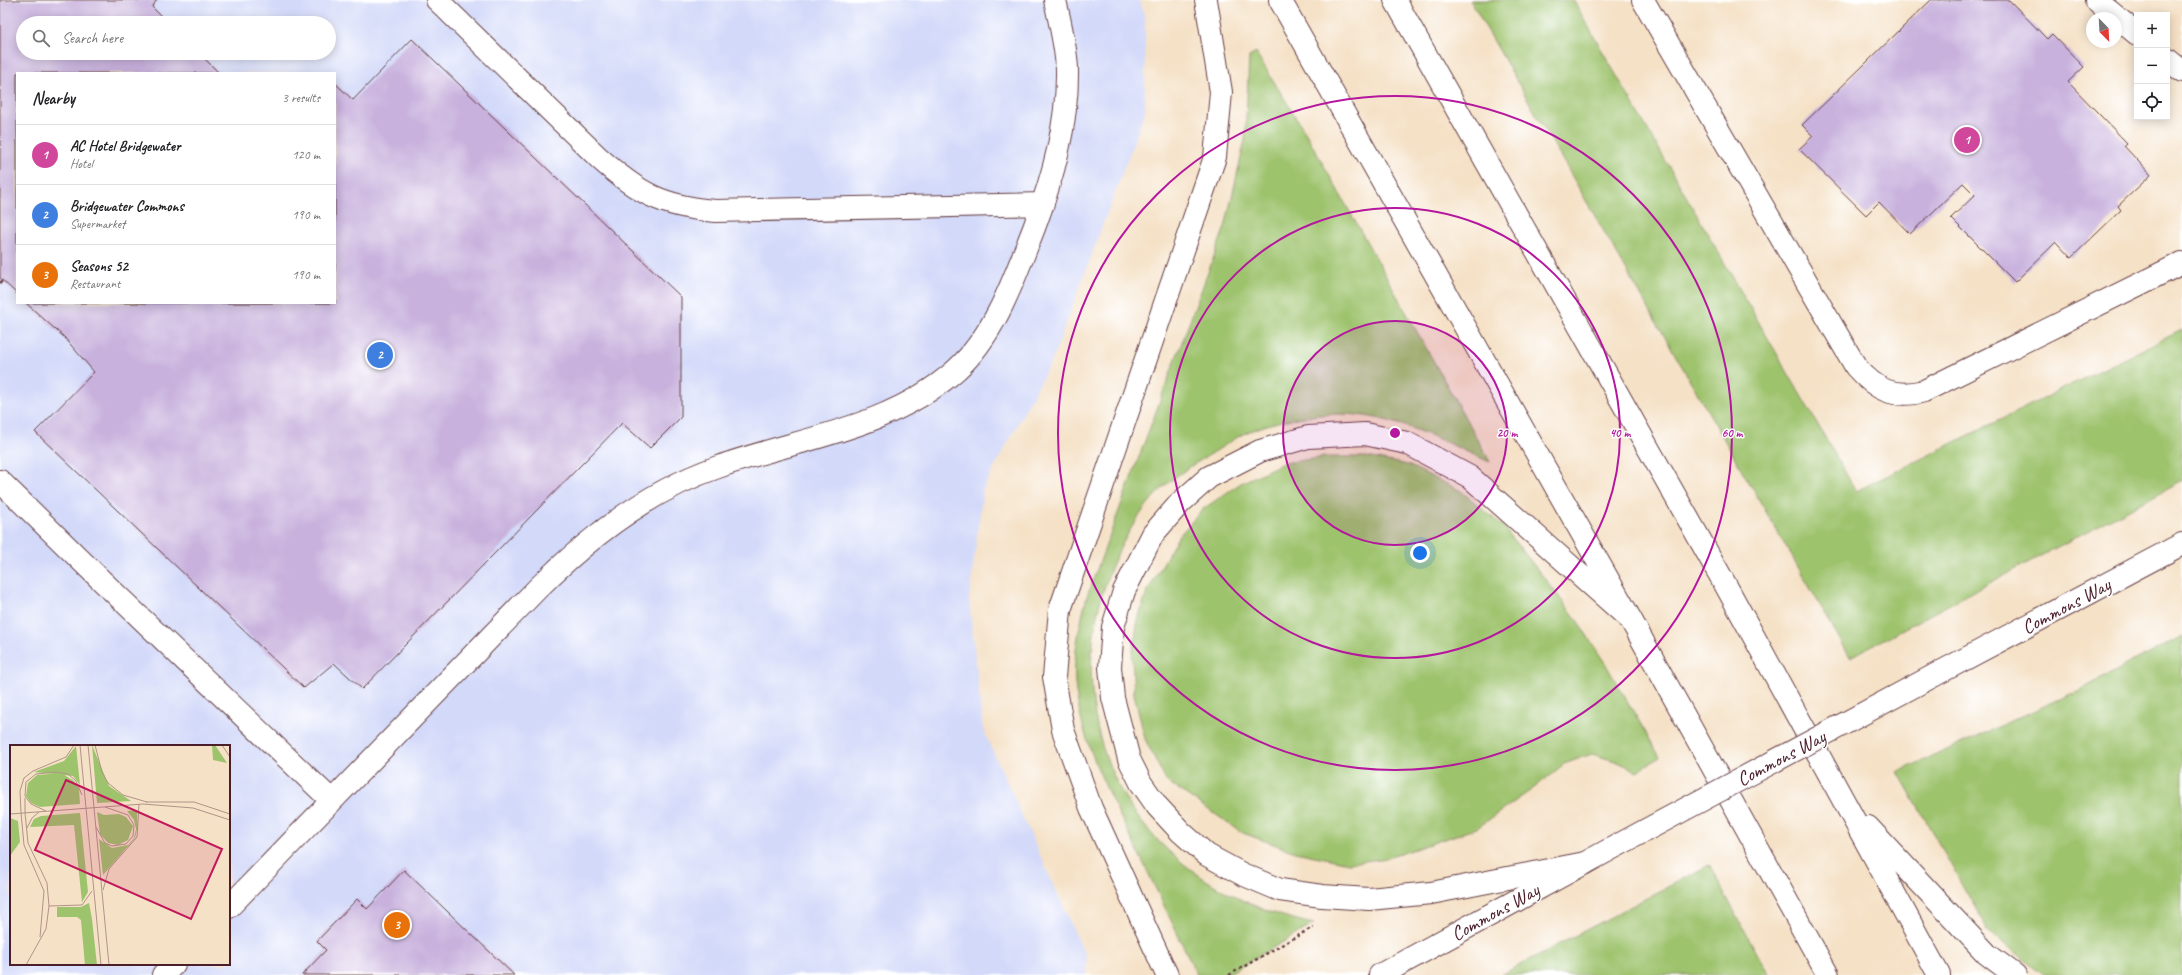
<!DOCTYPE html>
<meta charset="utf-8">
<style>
body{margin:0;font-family:Caveat,sans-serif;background:#f2f2f2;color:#202124}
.controls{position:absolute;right:12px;top:12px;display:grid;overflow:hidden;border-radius:0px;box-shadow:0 2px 10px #0003}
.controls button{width:36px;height:36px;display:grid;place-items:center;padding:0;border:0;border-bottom:1px solid #e0e0e0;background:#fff;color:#202124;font:20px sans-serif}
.compass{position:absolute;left:2086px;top:12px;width:36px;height:36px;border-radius:50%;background:#fff;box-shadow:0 2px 10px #0003;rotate:156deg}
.you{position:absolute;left:1420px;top:553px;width:14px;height:14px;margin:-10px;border:3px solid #fff;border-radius:50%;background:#1a73e8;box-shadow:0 0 0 6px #1a73e833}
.badge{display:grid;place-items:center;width:26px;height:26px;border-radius:50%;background:#b5179e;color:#fff;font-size:13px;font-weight:700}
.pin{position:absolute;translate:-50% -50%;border:2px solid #fff;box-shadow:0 1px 4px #0006}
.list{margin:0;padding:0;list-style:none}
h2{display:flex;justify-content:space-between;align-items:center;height:52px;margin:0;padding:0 16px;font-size:17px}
h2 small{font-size:13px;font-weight:400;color:#757577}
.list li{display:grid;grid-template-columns:26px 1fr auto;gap:12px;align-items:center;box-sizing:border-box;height:60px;padding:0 16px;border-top:1px solid #e0e0e0}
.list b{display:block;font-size:15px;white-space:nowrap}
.list p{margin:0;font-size:13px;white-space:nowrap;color:#757577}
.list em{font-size:13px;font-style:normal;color:#757577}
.icon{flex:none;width:22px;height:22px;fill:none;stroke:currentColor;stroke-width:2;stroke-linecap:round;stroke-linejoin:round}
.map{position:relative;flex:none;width:2182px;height:975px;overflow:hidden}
.search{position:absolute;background:#fff;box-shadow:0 2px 10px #0003;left:16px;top:16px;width:320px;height:44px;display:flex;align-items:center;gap:10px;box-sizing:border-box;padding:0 14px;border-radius:22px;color:#757577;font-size:15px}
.panel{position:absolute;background:#fff;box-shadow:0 2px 10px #0003;left:16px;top:72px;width:320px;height:232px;border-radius:0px}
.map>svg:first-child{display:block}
</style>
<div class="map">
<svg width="2182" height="975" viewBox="0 0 2182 975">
<rect width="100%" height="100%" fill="#fff"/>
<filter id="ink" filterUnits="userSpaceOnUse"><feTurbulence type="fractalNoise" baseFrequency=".025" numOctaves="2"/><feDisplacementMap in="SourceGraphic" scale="8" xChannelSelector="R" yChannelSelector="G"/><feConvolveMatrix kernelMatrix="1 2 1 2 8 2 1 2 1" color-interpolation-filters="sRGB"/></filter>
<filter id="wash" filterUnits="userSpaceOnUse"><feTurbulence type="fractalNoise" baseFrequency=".012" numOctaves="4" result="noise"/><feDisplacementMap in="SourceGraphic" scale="16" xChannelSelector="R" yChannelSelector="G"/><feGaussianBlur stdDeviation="0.9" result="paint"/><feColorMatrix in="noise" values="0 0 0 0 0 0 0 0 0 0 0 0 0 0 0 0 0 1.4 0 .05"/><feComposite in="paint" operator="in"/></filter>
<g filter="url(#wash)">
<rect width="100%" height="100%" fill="#f5e1c6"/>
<path fill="#d3d9f9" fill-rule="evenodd" d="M 0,0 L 1140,0 L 1145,19 L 1145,112 L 1053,358 L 983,489 L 969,600 L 983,729 L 1086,957 L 1086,975 L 0,975 ZM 23,23 L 329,23 L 329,53 L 23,53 ZM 17,73 L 335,73 L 335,303 L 17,303 ZM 11,746 L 229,746 L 229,964 L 11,964 Z"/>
<path fill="#9ec36d" stroke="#74714c" d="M 1470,0 L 1573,0 L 1856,491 L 2182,330 L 2182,481 L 1850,657 Z
M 1256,53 L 1304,130 L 1490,462 C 1442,441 1391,413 1337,414 C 1308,415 1277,420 1250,431 C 1237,436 1223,447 1211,454 C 1189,467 1168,480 1152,499 C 1077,590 1068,733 1145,826 C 1187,877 1250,911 1314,924 L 1226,975 L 1197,975 C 1175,929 1153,882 1130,836 C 1105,786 1080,739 1075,683 C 1073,653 1080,624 1087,596 L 1225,227 L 1245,140 L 1249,57 Z
M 1326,457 L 1367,457 L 1408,465 L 1461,491 L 1503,526 L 1575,617 L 1605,663 L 1660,757 L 1637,771 L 1618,762 L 1592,754 L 1564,764 L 1534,788 L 1477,828 L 1388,858 L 1349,863 L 1295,852 L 1243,833 L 1166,781 L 1145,739 L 1134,694 L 1132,656 L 1138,619 L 1148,590 L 1178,537 L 1203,509 L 1241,483 L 1283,463 Z
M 2182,636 L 2182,975 L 2045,975 L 1989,932 L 1898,772 L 2084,688 Z
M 1709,865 L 1769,975 L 1501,975 Z"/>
<g id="blocks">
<path fill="#c8b1dd" d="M 0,0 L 157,0 L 152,7 L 168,23 L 23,23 L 23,53 L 199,53 L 219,73 L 17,73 L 17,294 L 0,278 Z
M 1931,0 L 2009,0 L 2047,39 L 2052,34 L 2084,67 L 2068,82 L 2127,143 L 2124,146 L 2151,175 L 2118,206 L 2121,210 L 2071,258 L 2056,242 L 2015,282 L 1951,218 L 1975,195 L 1963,183 L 1910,234 L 1879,202 L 1866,215 L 1799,149 L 1813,136 L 1802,125 Z
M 412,39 L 681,297 L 681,417 L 650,448 L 622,423 L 362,689 L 334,663 L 304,688 L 35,432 L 94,372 L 65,338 L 26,303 L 335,303 L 335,83 L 353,100 Z
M 404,870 L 514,975 L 302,975 L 326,950 L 317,941 L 357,899 L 367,909 Z"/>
</g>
</g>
<g filter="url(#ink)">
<use href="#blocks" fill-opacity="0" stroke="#643c42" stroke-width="1"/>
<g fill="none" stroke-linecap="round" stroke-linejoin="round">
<defs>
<path id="minor" d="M 437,0 L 599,158 C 638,193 663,207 716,211 L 1043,204
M 1643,0 L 1856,367 C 1876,390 1894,399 1924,391 L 2182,263
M 2096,0 L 2137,34
M 2167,59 L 2182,71
M 0,481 L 102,581 L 331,800
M 1933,676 L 2182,544
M 229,907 L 537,589 C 589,537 648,491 718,467 C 799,438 890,429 956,370 C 996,334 1015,276 1034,228 C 1053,177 1068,124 1067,69 C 1066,46 1060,23 1055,0
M 163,975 L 174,964
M 1380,975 L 1607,851"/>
<path id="highway" d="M 1280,0 L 1631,620 L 1828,975
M 1395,0 L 1725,584 L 1939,975
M 1868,827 L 1987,954 L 2015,975
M 1585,863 L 1431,893 L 1369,899 L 1322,896 L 1280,890 L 1242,874 L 1207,855 L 1181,832 L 1157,806 L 1141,783 L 1129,759 L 1113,698 L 1110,667 L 1113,627 L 1124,591 L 1153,534 L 1180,503 L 1209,477 L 1260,451 L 1308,437 L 1365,434 L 1407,443 L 1470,477 L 1631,620
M 1167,975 L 1091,808 L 1063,730 L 1054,677 L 1060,610 L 1215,157 L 1221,92 L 1206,0"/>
</defs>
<use href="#minor" stroke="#643c42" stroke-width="24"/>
<use href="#highway" stroke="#643c42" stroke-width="24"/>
<path stroke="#643c42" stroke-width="2.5" stroke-dasharray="3 3" stroke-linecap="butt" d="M 0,283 L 2,281
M 1229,975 L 1313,927"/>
<use href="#minor" stroke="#fff" stroke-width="22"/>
<use href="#highway" stroke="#fff" stroke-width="22"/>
<defs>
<path id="minor-bridge" d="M 1607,851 L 1933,676"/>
</defs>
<use href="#minor-bridge" stroke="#643c42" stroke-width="24" stroke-linecap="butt"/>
<use href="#minor-bridge" stroke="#fff" stroke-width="22"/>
</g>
</g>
<circle cx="1395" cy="433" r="112" fill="#b5179e" fill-opacity=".12"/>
<g fill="none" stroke="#b5179e" stroke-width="2">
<circle cx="1395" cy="433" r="112"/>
<circle cx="1395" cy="433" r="225"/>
<circle cx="1395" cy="433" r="337"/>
</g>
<g text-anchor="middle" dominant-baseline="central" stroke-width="3" stroke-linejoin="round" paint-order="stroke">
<g font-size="20" fill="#4a1f2b" stroke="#fff">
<text transform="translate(2066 606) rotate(-28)">Commons Way</text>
<text transform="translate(1781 758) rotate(-28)">Commons Way</text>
<text transform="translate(1495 912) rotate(-29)">Commons Way</text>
</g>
</g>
<g transform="translate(10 745)">
<rect width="220" height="220" fill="#f5e1c6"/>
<path d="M 82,0 L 99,41 L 121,56 L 87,58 ZM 202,0 L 205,0 L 217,18 L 203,15 ZM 66,1 L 70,40 L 63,31 L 24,27 L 54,16 ZM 51,28 L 64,36 L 69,44 L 70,59 L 30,62 L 21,58 L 16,51 L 18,38 L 27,30 ZM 127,65 L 127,84 L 125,93 L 93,130 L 89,94 L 102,103 L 118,100 L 124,93 L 126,84 L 124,75 L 117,66 ZM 87,67 L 94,70 L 109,69 L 116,72 L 123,81 L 118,95 L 108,100 L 98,98 L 90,89 ZM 70,68 L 78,147 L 72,157 L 64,80 L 20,82 L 24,74 L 31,71 ZM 0,73 L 8,76 L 10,97 L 0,111 ZM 79,158 L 82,174 L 87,220 L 75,220 L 71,175 L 67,172 L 47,172 L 47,162 L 71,162 Z" fill="#9ec36d"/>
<path fill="none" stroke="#b19388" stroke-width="1" d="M 70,0 L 91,220M 78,0 L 99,220M 85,0 L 92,27 L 98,38 L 113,50 L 137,57M 212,0 L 220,12M 15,53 L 15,68M 136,57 L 184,57 L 220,69M 36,66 L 21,59 L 15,51 L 16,37 L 26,29 L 46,27 L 58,29 L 66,36 L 72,50M 11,68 L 14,100 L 34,146 L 30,192M 11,68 L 10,46 L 14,33 L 23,26 L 56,12 L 64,0M 15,68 L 18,98 L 37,138 L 39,161 L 36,184 L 16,220M 0,69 L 133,59 L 183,63 L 220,75M 86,82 L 95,98 L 102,101 L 116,99 L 123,91 L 124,80 L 118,70 L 95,62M 17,83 L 22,73 L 29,67M 93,145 L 99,124 L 127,92 L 129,59M 39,161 L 72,160 L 82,146"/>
<path fill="#c2185b" fill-opacity="0.15" stroke="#c2185b" stroke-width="2" d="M 56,35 L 212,104 L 181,174 L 25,105 Z"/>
<rect width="220" height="220" fill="none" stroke="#4a1f2b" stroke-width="2"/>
</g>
<circle cx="1395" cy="433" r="6" fill="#b5179e" stroke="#fff" stroke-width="2"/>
<g font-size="12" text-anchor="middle" font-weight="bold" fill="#b5179e" stroke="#fff" stroke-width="3" stroke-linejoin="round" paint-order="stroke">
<text x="1507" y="437">20 m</text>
<text x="1620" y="437">40 m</text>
<text x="1732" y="437">60 m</text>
</g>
</svg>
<div class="controls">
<button>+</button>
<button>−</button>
<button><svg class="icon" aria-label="locate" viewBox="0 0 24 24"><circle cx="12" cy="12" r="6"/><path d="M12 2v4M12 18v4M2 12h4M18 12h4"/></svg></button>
</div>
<svg class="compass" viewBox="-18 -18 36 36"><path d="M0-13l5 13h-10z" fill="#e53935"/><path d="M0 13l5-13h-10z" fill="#757577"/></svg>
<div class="you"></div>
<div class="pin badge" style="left:1967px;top:140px;background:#d1479c">1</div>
<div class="pin badge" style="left:380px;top:355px;background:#3f7fe0">2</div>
<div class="pin badge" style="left:397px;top:925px;background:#e8710a">3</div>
<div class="search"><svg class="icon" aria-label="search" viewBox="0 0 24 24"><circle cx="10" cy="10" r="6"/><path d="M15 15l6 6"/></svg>Search here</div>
<section class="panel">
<h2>Nearby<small>3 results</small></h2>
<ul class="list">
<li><span class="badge" style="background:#d1479c">1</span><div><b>AC Hotel Bridgewater</b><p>Hotel</p></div><em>120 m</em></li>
<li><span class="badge" style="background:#3f7fe0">2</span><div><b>Bridgewater Commons</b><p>Supermarket</p></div><em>190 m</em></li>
<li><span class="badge" style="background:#e8710a">3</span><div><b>Seasons 52</b><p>Restaurant</p></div><em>190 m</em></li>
</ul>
</section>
</div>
